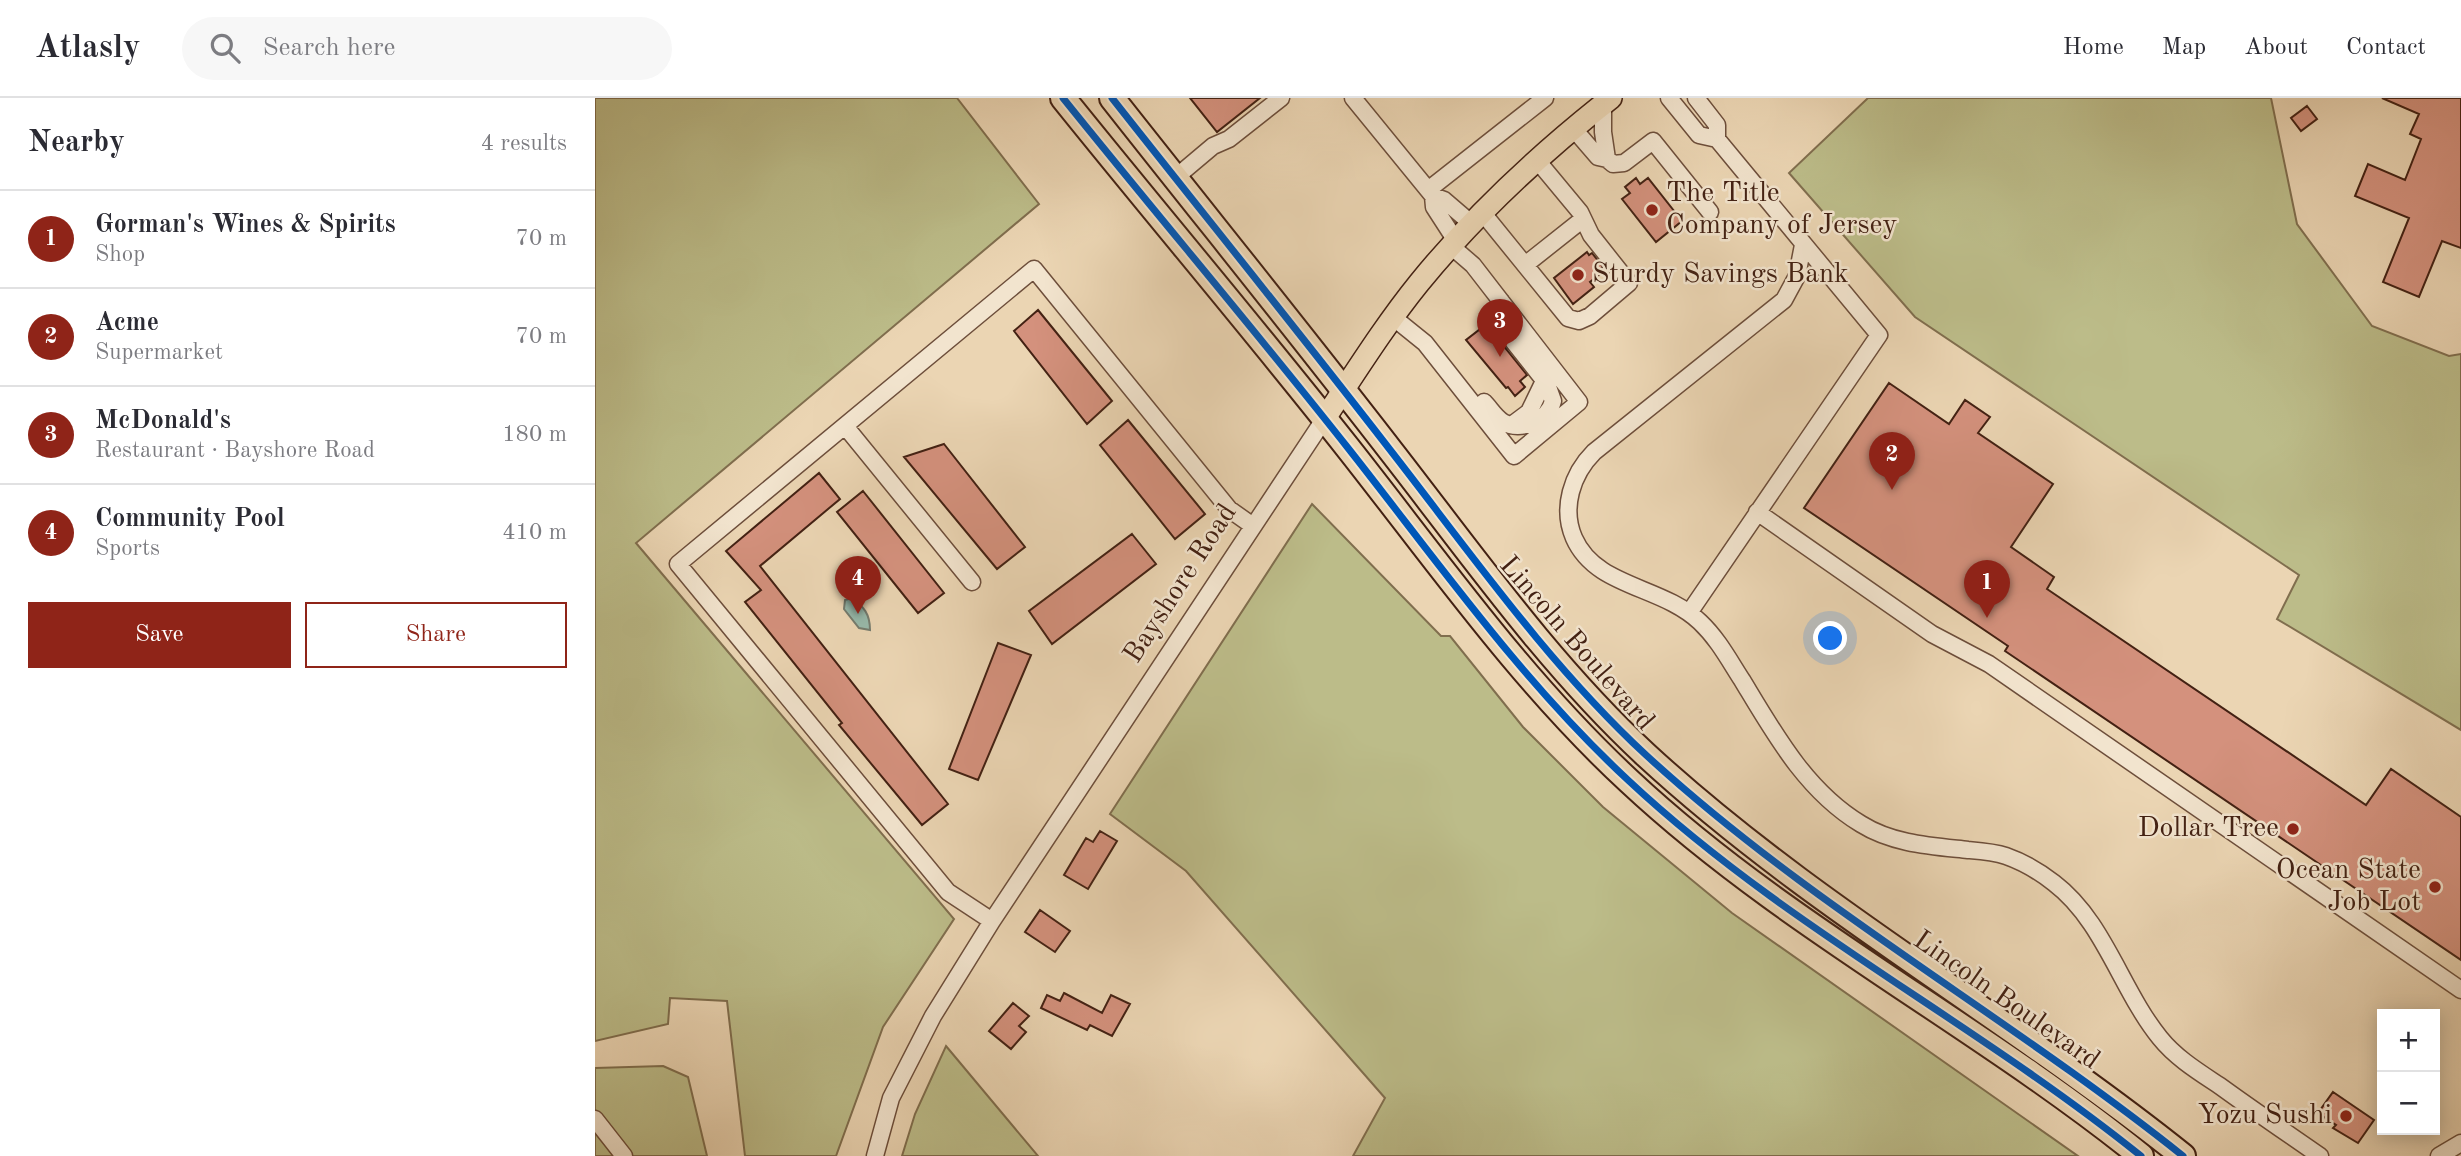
<!DOCTYPE html>
<meta charset="utf-8">
<style>
body{margin:0;font-family:"Old Standard TT",serif;background:#f7f7f7;color:#2b2b33}
.controls{position:absolute;right:21px;bottom:21px;display:grid;overflow:hidden;border-radius:0px;box-shadow:0 4px 18px #0003}
.controls button{width:63px;height:63px;display:grid;place-items:center;padding:0;border:0;border-bottom:2px solid #e1e1e2;background:#fff;color:#2b2b33;font:35px sans-serif}
.you{position:absolute;left:1236px;top:541px;width:24px;height:24px;margin:-18px;border:5px solid #fff;border-radius:50%;background:#1a73e8;box-shadow:0 0 0 10px #1a73e833}
.badge{display:grid;place-items:center;width:46px;height:46px;border-radius:50%;background:#8f2418;color:#fff;font-size:23px;font-weight:700}
.pin{position:absolute;translate:-50% -58px;filter:drop-shadow(0 2px 4px #0008)}
.pin::after{content:'';position:absolute;top:37px;width:24px;height:21px;background:inherit;clip-path:polygon(0 0,100% 0,50% 100%)}
.list{margin:0;padding:0;list-style:none}
h2{display:flex;justify-content:space-between;align-items:center;height:91px;margin:0;padding:0 28px;font-size:30px}
h2 small{font-size:23px;font-weight:400;color:#7c7c81}
.list li{display:grid;grid-template-columns:46px 1fr auto;gap:21px;align-items:center;box-sizing:border-box;height:98px;padding:0 28px;border-top:2px solid #e1e1e2}
.list b{display:block;font-size:26px;white-space:nowrap}
.list p{margin:0;font-size:23px;white-space:nowrap;color:#7c7c81}
.list em{font-size:23px;font-style:normal;color:#7c7c81}
.actions{display:flex;gap:14px;padding:21px 28px}
.actions a{flex:1;padding:16px 0;border:2px solid #8f2418;border-radius:0px;text-align:center;font-size:24px;color:#8f2418}
.actions .main{background:#8f2418;color:#fff}
.icon{flex:none;width:38px;height:38px;fill:none;stroke:currentColor;stroke-width:2;stroke-linecap:round;stroke-linejoin:round}
.map{position:relative;flex:none;width:1866px;height:1058px;overflow:hidden}
header{display:flex;align-items:center;gap:42px;box-sizing:border-box;height:98px;padding:0 35px;background:#fff;border-bottom:2px solid #e1e1e2}
header strong{font-size:33px}
nav{display:flex;gap:38px;margin-inline-start:auto;font-size:24px}
.search{width:490px;height:63px;background:#f7f7f7;display:flex;align-items:center;gap:18px;box-sizing:border-box;padding:0 24px;border-radius:38px;color:#7c7c81;font-size:26px}
main{display:flex}
aside{flex:1;background:#fff}
.map>svg:first-child{display:block}
</style>
<header>
<strong>Atlasly</strong>
<div class="search"><svg class="icon" aria-label="search" viewBox="0 0 24 24"><circle cx="10" cy="10" r="6"/><path d="M15 15l6 6"/></svg>Search here</div>
<nav><a>Home</a><a>Map</a><a>About</a><a>Contact</a></nav>
</header>
<main>
<aside>
<h2>Nearby<small>4 results</small></h2>
<ul class="list">
<li><span class="badge">1</span><div><b>Gorman's Wines &amp; Spirits</b><p>Shop</p></div><em>70 m</em></li>
<li><span class="badge">2</span><div><b>Acme</b><p>Supermarket</p></div><em>70 m</em></li>
<li><span class="badge">3</span><div><b>McDonald's</b><p>Restaurant · Bayshore Road</p></div><em>180 m</em></li>
<li><span class="badge">4</span><div><b>Community Pool</b><p>Sports</p></div><em>410 m</em></li>
</ul>
<div class="actions"><a class="main">Save</a><a>Share</a></div>
</aside>
<div class="map">
<svg width="1866" height="1058" viewBox="0 0 1866 1058">
<rect width="100%" height="100%" fill="#ebd5b3"/>
<filter id="stains"><feTurbulence type="fractalNoise" baseFrequency=".00286" numOctaves="4"/><feColorMatrix values="0 0 0 0 .2 0 0 0 0 .09 0 0 0 0 .02 0 0 0 .5 -.17"/></filter>
<radialGradient id="worn" r=".72"><stop offset=".6" stop-color="#630" stop-opacity="0"/><stop offset="1" stop-color="#630" stop-opacity=".3"/></radialGradient>
<path fill="#bcbc89" stroke="#806e4e" stroke-width="2" d="M 0,0 L 362,0 L 444,106 L 41,445 L 359,821 L 288,929 L 241,1058 L 150,1058 L 132,903 L 75,900 L 73,926 L 0,943 Z
M 1273,0 L 1676,0 L 1702,126 L 1777,228 L 1854,258 L 1866,256 L 1866,632 L 1682,521 L 1704,477 L 1320,219 L 1194,75 Z
M 717,406 L 846,538 L 855,538 L 928,629 L 1008,709 L 1137,815 L 1483,1058 L 758,1058 L 790,1000 L 591,773 L 515,716 Z
M 351,948 L 443,1058 L 307,1058 L 320,1016 Z
M 68,968 L 93,979 L 112,1058 L 0,1058 L 0,970 Z"/>
<path fill="#98b9aa" stroke="#767c6e" stroke-width="2" d="M 257,500 C 269,509 275,516 275,532 L 264,530 L 249,511 L 250,502 Z"/>
<path fill="#d4917d" stroke="#432113" stroke-width="2" d="M 595,0 L 665,0 L 622,34 Z
M 1787,0 L 1866,0 L 1866,150 L 1847,143 L 1824,199 L 1788,184 L 1814,120 L 1760,98 L 1773,66 L 1810,82 L 1826,41 L 1815,36 L 1824,16 Z
M 1712,8 L 1722,21 L 1706,33 L 1696,20 Z
M 1041,80 L 1045,86 L 1053,80 L 1087,123 L 1061,144 L 1027,101 L 1035,95 L 1030,89 Z
M 992,154 L 994,157 L 997,155 L 1008,169 L 1005,171 L 1008,174 L 995,184 L 999,189 L 978,206 L 959,180 Z
M 443,212 L 517,303 L 492,326 L 419,233 Z
M 893,225 L 895,231 L 932,277 L 925,283 L 930,289 L 920,298 L 913,289 L 911,290 L 871,242 Z
M 1294,285 L 1354,326 L 1370,302 L 1395,319 L 1383,335 L 1458,386 L 1416,449 L 1459,479 L 1452,491 L 1771,707 L 1796,671 L 1866,719 L 1866,862 L 1410,553 L 1413,548 L 1209,410 Z
M 533,322 L 610,416 L 580,441 L 505,347 Z
M 349,346 L 430,449 L 402,471 L 309,359 Z
M 224,375 L 245,401 L 165,468 L 353,706 L 327,727 L 244,627 L 247,625 L 150,504 L 166,492 L 131,453 Z
M 268,393 L 349,495 L 323,515 L 242,414 Z
M 537,436 L 561,466 L 457,546 L 434,513 Z
M 403,545 L 436,557 L 383,682 L 354,671 Z
M 505,733 L 522,743 L 493,791 L 469,777 L 491,740 L 498,744 Z
M 445,812 L 475,833 L 460,854 L 430,834 Z
M 469,895 L 507,915 L 516,897 L 535,906 L 517,938 L 495,927 L 492,932 L 446,910 L 452,897 L 465,903 Z
M 418,905 L 434,918 L 424,928 L 431,934 L 416,951 L 394,933 Z
M 1738,994 L 1779,1022 L 1763,1045 L 1738,1030 L 1741,1027 L 1723,1015 Z"/>
<g fill="none" stroke-linecap="round" stroke-linejoin="round">
<defs>
<path id="minor" d="M 758,0 L 838,98 L 849,102 L 877,126
M 1074,0 L 1104,37 L 1122,41
M 1008,6 L 1008,34 L 1012,61
M 978,30 L 1003,59 L 1012,61 L 1018,66 L 1029,65 L 1058,43 L 1115,114
M 580,80 L 618,48 L 634,41 L 686,0
M 833,92 L 950,0
M 838,98 L 839,109 L 861,143
M 887,114 L 973,220 L 984,223 L 995,218 L 1034,185 L 996,137 L 985,114 L 941,61
M 1208,147 L 1202,178 L 1189,202 L 999,354 C 977,376 966,410 979,440 C 1001,490 1066,487 1105,524 C 1123,541 1134,562 1147,582 C 1179,635 1211,693 1266,726 C 1298,746 1336,748 1373,752 C 1385,753 1399,754 1411,758 C 1428,764 1445,774 1459,785 C 1509,823 1526,892 1565,940 C 1581,960 1604,974 1625,988 C 1658,1012 1692,1035 1725,1058
M 930,167 L 988,121
M 799,220 L 830,245 L 919,358 L 984,304 L 878,167 L 856,148
M 889,304 C 895,310 900,319 908,324 C 926,335 953,322 958,303 L 952,286 L 903,224 L 906,203
M 918,326 L 934,314 L 949,283
M 250,328 L 377,484
M 1162,414 L 1337,536 L 1394,566 L 1866,892
M 1094,515 L 1284,237 L 1122,41 L 1122,27 L 1101,0
M 397,823 L 353,794 L 83,466 L 439,171 L 634,411 L 658,428
M 0,1021 L 29,1058
M 280,1058 L 296,1000 L 338,918 L 397,823 L 730,320
M 1844,1058 L 1866,1045"/>
<path id="major" d="M 730,320 C 760,275 790,227 824,185 C 881,115 946,55 1016,0"/>
<path id="highway" d="M 468,0 C 562,117 660,232 753,350 C 843,464 927,584 1034,683 C 1189,828 1381,925 1546,1058
M 517,0 C 610,118 704,234 796,353 C 877,457 954,567 1051,657 C 1216,809 1413,918 1588,1058"/>
</defs>
<use href="#minor" stroke="#6d4e3b" stroke-width="19"/>
<use href="#major" stroke="#432113" stroke-width="24"/>
<use href="#highway" stroke="#432113" stroke-width="28"/>
<use href="#minor" stroke="#f2e4ce" stroke-width="16"/>
<use href="#major" stroke="#ebd5b3" stroke-width="21"/>
<use href="#highway" stroke="#ebd5b3" stroke-width="24"/>
<defs>
<path id="cycleway" d="M 468,0 C 562,117 660,232 753,350 C 843,464 927,584 1034,683 C 1189,828 1381,925 1546,1058
M 517,0 C 610,118 704,234 796,353 C 877,457 954,567 1051,657 C 1216,809 1413,918 1588,1058"/>
</defs>
<use href="#cycleway" stroke="#f2e4ce" stroke-width="11"/>
<use href="#cycleway" stroke="#0057b8" stroke-width="7"/>
</g>
<g fill="#8f2418" stroke="#f2e4ce" stroke-width="2.5">
<circle cx="1057" cy="112" r="7"/>
<circle cx="983" cy="177" r="7"/>
<circle cx="1698" cy="731" r="7"/>
<circle cx="1840" cy="789" r="7"/>
<circle cx="1751" cy="1018" r="7"/>
</g>
<g text-anchor="middle" dominant-baseline="central" stroke-width="5" stroke-linejoin="round" paint-order="stroke">
<g font-size="28" fill="#432113" stroke="#f2e4ce" text-anchor="end">
<text x="1071" y="96" text-anchor="start">The Title<tspan x="1071" dy="32">Company of Jersey</tspan></text>
<text x="997" y="177" text-anchor="start">Sturdy Savings Bank</text>
<text x="1684" y="731">Dollar Tree</text>
<text x="1826" y="773">Ocean State<tspan x="1826" dy="32">Job Lot</tspan></text>
<text x="1737" y="1018">Yozu Sushi</text>
</g>
<g font-size="28" fill="#432113" stroke="#f2e4ce">
<text transform="translate(586 486) rotate(-57)">Bayshore Road</text>
<text transform="translate(981 546) rotate(49)">Lincoln Boulevard</text>
<text transform="translate(1411 903) rotate(35)">Lincoln Boulevard</text>
</g>
</g>
<rect width="100%" height="100%" filter="url(#stains)"/>
<rect width="100%" height="100%" fill="url(#worn)"/>
</svg>
<div class="controls">
<button>+</button>
<button>−</button>
</div>
<div class="you"></div>
<div class="pin badge" style="left:1392px;top:520px">1</div>
<div class="pin badge" style="left:1297px;top:392px">2</div>
<div class="pin badge" style="left:905px;top:259px">3</div>
<div class="pin badge" style="left:263px;top:516px">4</div>
</div>
</main>
